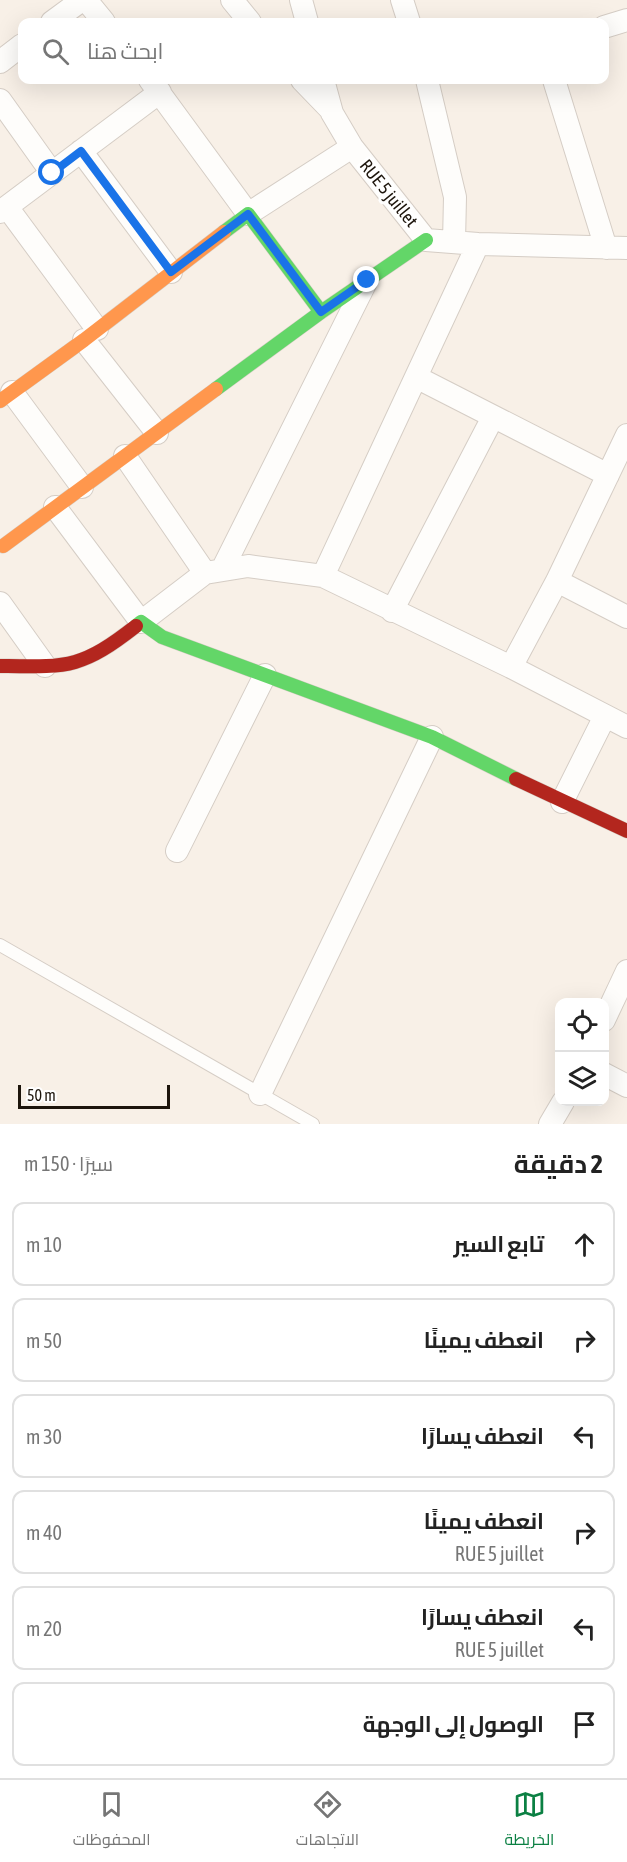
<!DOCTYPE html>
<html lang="ar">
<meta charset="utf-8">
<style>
body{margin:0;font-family:"Asap Condensed",Cairo,sans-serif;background:#f2f2f2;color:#222;direction:rtl}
.controls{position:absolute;right:18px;bottom:18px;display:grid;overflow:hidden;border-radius:12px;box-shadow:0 6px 24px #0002}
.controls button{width:54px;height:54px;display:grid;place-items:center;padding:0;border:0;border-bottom:2px solid #e0e0e0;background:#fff;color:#222;font:30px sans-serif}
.scale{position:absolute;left:18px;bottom:15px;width:152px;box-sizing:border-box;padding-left:6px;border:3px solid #1d150c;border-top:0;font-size:16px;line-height:21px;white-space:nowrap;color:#1d150c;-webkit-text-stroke:4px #fff;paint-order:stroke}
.stop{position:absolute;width:18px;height:18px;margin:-14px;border:4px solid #1a73e8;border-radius:50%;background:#fff}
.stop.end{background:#1a73e8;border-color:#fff;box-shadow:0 2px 6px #0008}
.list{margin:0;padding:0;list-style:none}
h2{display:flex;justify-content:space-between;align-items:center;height:78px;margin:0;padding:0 24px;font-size:26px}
h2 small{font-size:20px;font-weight:400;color:#767676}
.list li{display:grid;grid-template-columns:39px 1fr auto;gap:18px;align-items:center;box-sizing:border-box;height:84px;margin:0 12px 12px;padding:0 12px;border:2px solid #e0e0e0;border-radius:12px}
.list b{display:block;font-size:22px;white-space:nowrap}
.list p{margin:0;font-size:20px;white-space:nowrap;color:#767676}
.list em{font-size:20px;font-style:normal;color:#767676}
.icon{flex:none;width:33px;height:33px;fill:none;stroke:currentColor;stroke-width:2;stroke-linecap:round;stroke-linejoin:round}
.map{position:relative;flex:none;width:627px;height:1124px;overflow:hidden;direction:ltr}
.search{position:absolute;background:#fff;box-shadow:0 6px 24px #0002;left:18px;right:18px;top:18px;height:66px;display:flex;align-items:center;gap:15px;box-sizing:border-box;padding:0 21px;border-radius:12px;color:#767676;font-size:22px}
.sheet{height:654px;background:#fff}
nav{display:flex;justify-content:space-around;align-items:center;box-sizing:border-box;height:84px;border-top:2px solid #e0e0e0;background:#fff;font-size:16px;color:#767676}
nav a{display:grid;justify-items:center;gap:3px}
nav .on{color:#0b8043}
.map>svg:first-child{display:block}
</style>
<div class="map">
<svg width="627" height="1124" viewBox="0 0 627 1124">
<rect width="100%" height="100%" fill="#f8f0e7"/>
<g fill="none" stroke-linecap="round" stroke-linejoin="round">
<defs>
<path id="lane" d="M 0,945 L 313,1124"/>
<path id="street" d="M 86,0 L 104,22
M 232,0 L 250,22
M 301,0 L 307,22
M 402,0 L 409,22
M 52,22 L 82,0
M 604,27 L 627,20
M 0,62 L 22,45
M 150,80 L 248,214 L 352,147 L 332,113 L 323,80
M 302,80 L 330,109
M 427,80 L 455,197 L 454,242
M 554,80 L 606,248
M 0,100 L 52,173
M 352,147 L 426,240 L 478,244 L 627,248
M 81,151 L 171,272
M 7,207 L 97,329
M 0,212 L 160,92
M 84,340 L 157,433
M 416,377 L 608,475
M 12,392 L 82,487
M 125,456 L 205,573
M 55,507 L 141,622 L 205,573 L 248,566 L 323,576 L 511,667 L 627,727
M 222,570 L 365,284
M 323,576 L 478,244
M 557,581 L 627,617
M 0,603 L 45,666
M 392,611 L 493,417
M 511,667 L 557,581 L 627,435
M 562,802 L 605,716
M 177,851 L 265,675
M 604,1020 L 627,971
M 604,1074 L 627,1086
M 260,1094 L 432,737
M 550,1124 L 563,1102"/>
<path id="fast" d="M 224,232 L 248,214 L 321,312
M 216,389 L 321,312 L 426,240
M 136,626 L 141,622 L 162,637 L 432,737 L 516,779"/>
<path id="slow" d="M 0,401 L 84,340 L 224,232
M 3,546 L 216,389"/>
<path id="jam" d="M 0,666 C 68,667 81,669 136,626
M 516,779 L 627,831"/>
</defs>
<use href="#lane" stroke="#d5cdc5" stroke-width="14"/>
<use href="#street" stroke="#d5cdc5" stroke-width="24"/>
<use href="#fast" stroke="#d5cdc5" stroke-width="15"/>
<use href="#slow" stroke="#d5cdc5" stroke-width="15"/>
<use href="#jam" stroke="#d5cdc5" stroke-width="15"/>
<use href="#lane" stroke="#fefdfb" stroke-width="12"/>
<use href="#street" stroke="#fefdfb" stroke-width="22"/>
<use href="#fast" stroke="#63d668" stroke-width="14"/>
<use href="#slow" stroke="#ff974d" stroke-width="14"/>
<use href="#jam" stroke="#b3261e" stroke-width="14"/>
</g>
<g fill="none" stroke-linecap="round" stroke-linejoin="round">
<path stroke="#1a73e8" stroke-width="8" d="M 52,173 L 81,151 L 171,272 L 248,214 L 321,312 L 367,280"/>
</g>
<g text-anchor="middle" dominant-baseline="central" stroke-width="6" stroke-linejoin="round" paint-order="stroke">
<g font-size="18" fill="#1d150c" stroke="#fff">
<text transform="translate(389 193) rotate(51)">RUE 5 juillet</text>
</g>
</g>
</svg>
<div class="controls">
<button><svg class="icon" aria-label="locate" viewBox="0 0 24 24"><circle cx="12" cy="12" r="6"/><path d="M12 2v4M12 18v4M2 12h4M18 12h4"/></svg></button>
<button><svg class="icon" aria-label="layers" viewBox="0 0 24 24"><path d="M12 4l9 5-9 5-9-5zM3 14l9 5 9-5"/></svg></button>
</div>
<div class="scale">50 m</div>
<div class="stop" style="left:52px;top:173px"></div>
<div class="stop end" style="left:367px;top:280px"></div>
<div class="search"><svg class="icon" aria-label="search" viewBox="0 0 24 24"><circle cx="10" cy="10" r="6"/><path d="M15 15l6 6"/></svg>ابحث هنا</div>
</div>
<section class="sheet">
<h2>2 دقيقة<small>سيرًا · 150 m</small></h2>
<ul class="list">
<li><svg class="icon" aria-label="ahead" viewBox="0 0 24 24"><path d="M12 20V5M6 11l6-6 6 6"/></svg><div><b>تابع السير</b></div><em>10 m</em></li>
<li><svg class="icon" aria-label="right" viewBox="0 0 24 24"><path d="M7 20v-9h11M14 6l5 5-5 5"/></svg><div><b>انعطف يمينًا</b></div><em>50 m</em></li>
<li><svg class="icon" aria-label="left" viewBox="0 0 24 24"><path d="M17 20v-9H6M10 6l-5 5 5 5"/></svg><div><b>انعطف يسارًا</b></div><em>30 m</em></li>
<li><svg class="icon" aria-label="right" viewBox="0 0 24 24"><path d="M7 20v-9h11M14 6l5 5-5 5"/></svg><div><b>انعطف يمينًا</b><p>RUE 5 juillet</p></div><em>40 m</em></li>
<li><svg class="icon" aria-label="left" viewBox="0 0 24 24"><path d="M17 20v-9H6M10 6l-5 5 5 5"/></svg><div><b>انعطف يسارًا</b><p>RUE 5 juillet</p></div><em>20 m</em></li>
<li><svg class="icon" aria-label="arrive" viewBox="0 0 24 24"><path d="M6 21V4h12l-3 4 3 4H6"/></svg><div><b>الوصول إلى الوجهة</b></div></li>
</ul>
</section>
<nav>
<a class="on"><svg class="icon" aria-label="map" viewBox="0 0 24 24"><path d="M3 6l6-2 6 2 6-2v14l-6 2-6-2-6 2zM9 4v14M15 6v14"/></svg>الخريطة</a>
<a><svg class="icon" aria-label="directions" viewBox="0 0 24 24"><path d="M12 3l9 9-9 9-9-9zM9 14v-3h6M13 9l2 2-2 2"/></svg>الاتجاهات</a>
<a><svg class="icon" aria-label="saved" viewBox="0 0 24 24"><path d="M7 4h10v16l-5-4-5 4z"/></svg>المحفوظات</a>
</nav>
